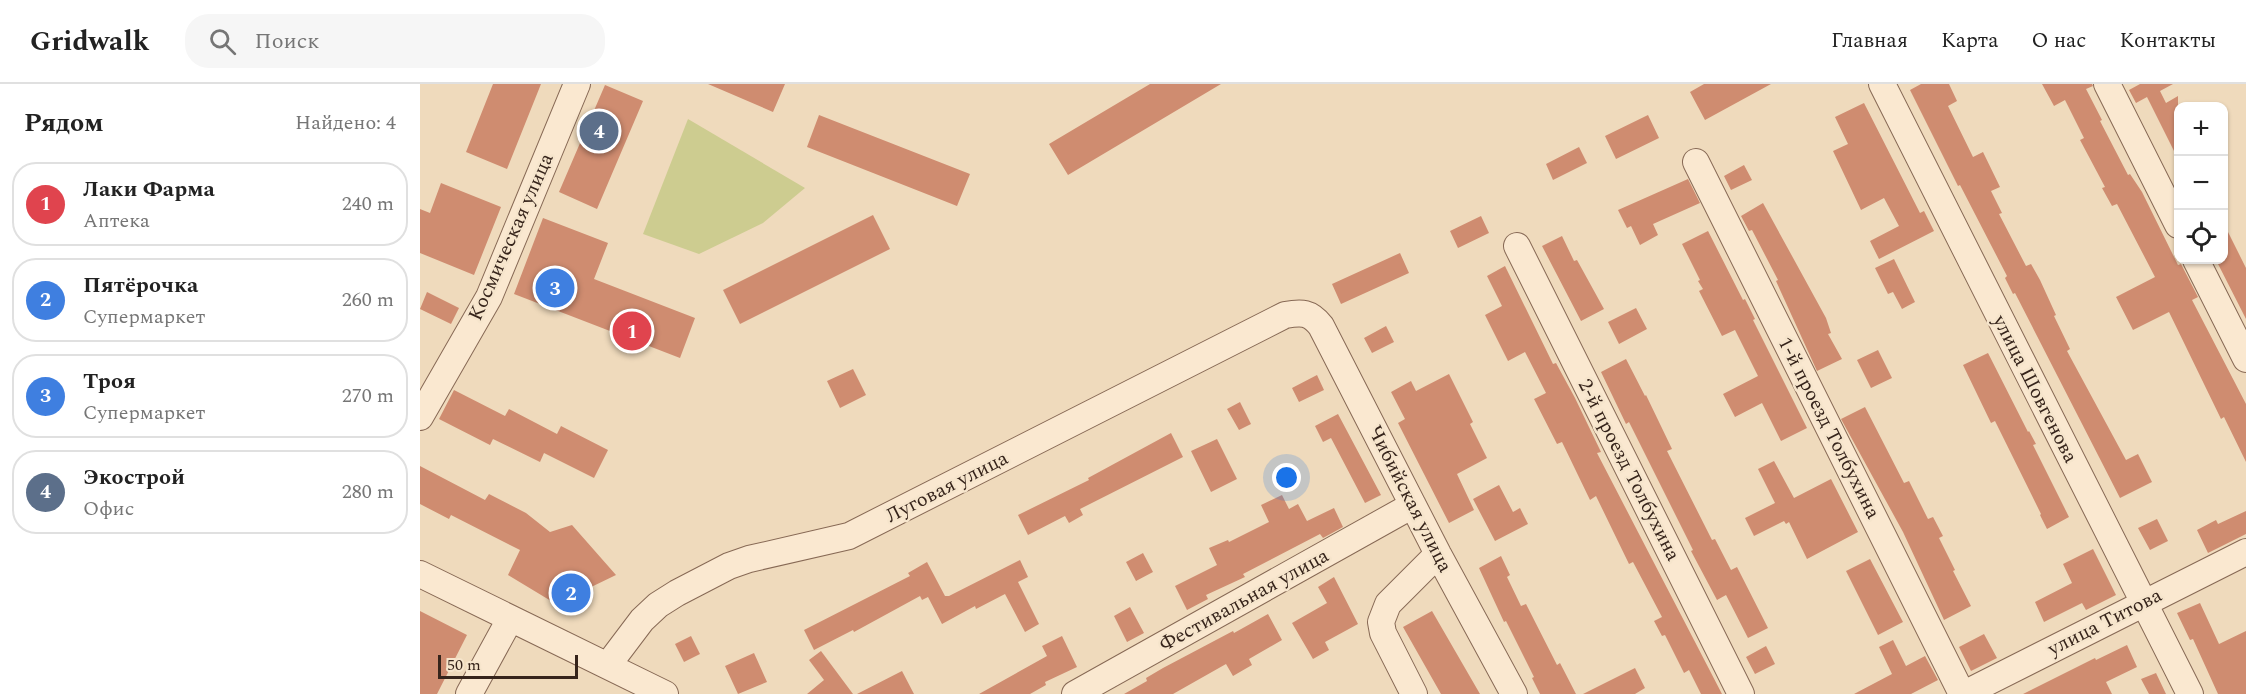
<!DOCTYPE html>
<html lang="ru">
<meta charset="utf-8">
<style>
body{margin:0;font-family:Spectral,serif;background:#f6f6f6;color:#222}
.controls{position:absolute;right:18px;top:18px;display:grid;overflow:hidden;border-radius:12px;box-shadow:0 2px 4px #0004}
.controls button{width:54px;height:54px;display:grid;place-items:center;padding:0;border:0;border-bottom:2px solid #e0e0e0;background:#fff;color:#222;font:30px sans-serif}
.scale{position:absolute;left:18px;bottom:15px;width:140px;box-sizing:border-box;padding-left:6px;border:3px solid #36241b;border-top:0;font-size:16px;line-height:21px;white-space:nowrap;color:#36241b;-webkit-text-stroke:4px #f6e5cc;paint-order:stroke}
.you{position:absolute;left:867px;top:394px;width:21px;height:21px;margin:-15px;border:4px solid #fff;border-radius:50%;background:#1a73e8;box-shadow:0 0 0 9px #1a73e833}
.badge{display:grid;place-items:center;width:39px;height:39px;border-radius:50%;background:#db2777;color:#fff;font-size:20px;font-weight:700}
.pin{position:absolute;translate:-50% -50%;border:3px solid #fff;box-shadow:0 2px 6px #0006}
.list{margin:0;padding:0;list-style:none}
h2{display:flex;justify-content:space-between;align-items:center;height:78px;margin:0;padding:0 24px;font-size:26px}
h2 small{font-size:20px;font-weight:400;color:#767676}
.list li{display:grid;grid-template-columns:39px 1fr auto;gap:18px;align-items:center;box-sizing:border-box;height:84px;margin:0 12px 12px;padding:0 12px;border:2px solid #e0e0e0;border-radius:24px}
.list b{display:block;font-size:22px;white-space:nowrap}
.list p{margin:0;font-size:20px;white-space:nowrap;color:#767676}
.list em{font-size:20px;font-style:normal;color:#767676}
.icon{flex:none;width:33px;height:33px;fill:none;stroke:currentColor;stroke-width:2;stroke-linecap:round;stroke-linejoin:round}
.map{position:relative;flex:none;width:1826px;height:610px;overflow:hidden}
header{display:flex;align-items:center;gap:36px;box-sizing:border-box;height:84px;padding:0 30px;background:#fff;border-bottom:2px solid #e0e0e0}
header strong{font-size:28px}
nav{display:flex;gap:33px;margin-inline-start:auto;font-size:21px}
.search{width:420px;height:54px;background:#f6f6f6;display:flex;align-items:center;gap:15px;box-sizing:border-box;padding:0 21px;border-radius:24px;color:#767676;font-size:22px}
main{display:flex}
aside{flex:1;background:#fff}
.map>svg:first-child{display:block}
</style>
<header>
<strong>Gridwalk</strong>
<div class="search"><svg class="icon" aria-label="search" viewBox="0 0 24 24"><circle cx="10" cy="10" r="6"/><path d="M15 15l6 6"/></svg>Поиск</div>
<nav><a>Главная</a><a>Карта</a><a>О нас</a><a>Контакты</a></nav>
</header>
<main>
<aside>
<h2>Рядом<small>Найдено: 4</small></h2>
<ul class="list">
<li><span class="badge" style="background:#e0444e">1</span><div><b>Лаки Фарма</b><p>Аптека</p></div><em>240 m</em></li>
<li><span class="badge" style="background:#3f7fe0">2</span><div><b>Пятёрочка</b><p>Супермаркет</p></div><em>260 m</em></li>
<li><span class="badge" style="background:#3f7fe0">3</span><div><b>Троя</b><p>Супермаркет</p></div><em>270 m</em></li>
<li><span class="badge" style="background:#5c6f8a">4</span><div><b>Экострой</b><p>Офис</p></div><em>280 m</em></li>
</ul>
</aside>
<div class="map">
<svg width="1826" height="610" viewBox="0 0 1826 610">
<rect width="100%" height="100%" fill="#efdabc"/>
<path fill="#cdcc90" d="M 268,35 L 385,104 L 343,139 L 279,170 L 223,150 Z"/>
<path fill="#cf8c70" d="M 73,0 L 121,0 L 87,85 L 46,68 Z
M 288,0 L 365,0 L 353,28 Z
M 730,0 L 801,0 L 648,91 L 629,60 Z
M 1284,0 L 1351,0 L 1285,36 L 1270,8 Z
M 1501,0 L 1529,0 L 1537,17 L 1528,22 L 1553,73 L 1563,68 L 1580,103 L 1571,107 L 1582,129 L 1579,130 L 1606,182 L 1611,180 L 1620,196 L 1636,231 L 1634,232 L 1650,265 L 1647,267 L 1706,376 L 1718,370 L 1732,398 L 1700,414 L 1595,209 L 1593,210 L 1585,194 L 1587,192 L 1540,101 L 1538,102 L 1490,6 Z
M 1622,0 L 1672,0 L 1673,2 L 1666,5 L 1682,36 L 1680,37 L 1708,91 L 1710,90 L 1722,108 L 1758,181 L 1761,180 L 1778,213 L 1772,216 L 1826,320 L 1826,378 L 1804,333 L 1801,335 L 1749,228 L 1713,246 L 1696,213 L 1735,193 L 1697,120 L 1692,122 L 1682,104 L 1685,103 L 1660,56 L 1664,54 L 1645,16 L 1634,22 Z
M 1720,0 L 1753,0 L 1740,7 L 1746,19 L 1758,12 L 1758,75 L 1727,13 L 1716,19 L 1709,6 Z
M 185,1 L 223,17 L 177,125 L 139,108 Z
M 1444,19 L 1500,129 L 1504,127 L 1514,147 L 1459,175 L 1450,157 L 1479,142 L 1464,114 L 1441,126 L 1413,67 L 1428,60 L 1415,33 Z
M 399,31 L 550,90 L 537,122 L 387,63 Z
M 1228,31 L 1239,54 L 1196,75 L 1185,52 Z
M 1159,63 L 1167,79 L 1133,96 L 1126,80 Z
M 1324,81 L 1332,96 L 1311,106 L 1304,92 Z
M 1268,95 L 1280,119 L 1233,140 L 1238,151 L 1220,161 L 1211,142 L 1207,144 L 1198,126 Z
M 21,99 L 81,123 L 54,191 L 0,169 L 0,125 L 10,129 Z
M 1343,119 L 1406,234 L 1411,249 L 1408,250 L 1422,275 L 1397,287 L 1356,197 L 1358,196 L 1332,146 L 1329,147 L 1321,132 Z
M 453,131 L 470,165 L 320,240 L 303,206 Z
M 1061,132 L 1069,149 L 1038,164 L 1030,147 Z
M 123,134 L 188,159 L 174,195 L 275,234 L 260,274 L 94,210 Z
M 1803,138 L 1826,184 L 1826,235 L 1797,178 L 1803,176 Z
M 1288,147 L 1323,216 L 1325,215 L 1335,235 L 1333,236 L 1387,344 L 1361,357 L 1342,319 L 1315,333 L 1303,310 L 1338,292 L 1315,246 L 1302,252 L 1279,207 L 1283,205 L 1278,197 L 1280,196 L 1262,160 Z
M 1142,152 L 1154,177 L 1157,176 L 1184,225 L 1161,237 L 1122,162 Z
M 980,169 L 989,189 L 921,220 L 912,200 Z
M 1474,175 L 1495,218 L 1482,225 L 1473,208 L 1468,210 L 1455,184 Z
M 1085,182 L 1133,280 L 1136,279 L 1155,314 L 1181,368 L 1177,369 L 1302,610 L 1281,610 L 1269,586 L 1264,589 L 1245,551 L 1242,552 L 1234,537 L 1242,533 L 1213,478 L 1209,480 L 1176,412 L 1170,416 L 1142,358 L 1137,360 L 1114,315 L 1126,309 L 1105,268 L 1088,277 L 1065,231 L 1082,222 L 1067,192 Z
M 7,208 L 39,224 L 31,240 L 0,225 Z
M 1216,224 L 1227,245 L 1199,260 L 1188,238 Z
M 966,242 L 974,258 L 952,269 L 944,254 Z
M 1458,266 L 1472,294 L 1451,304 L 1437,276 Z
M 1568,269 L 1608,348 L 1609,347 L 1616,360 L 1613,361 L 1649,433 L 1627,445 L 1620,431 L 1621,430 L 1575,337 L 1571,339 L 1543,281 Z
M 1206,275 L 1225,312 L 1226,311 L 1252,365 L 1247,367 L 1292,456 L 1295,455 L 1311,486 L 1317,483 L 1348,544 L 1328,554 L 1306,511 L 1297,516 L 1271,467 L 1273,466 L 1209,338 L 1206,340 L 1181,288 Z
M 433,285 L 446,311 L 420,324 L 407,297 Z
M 1029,290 L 1053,338 L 1050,340 L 1067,374 L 1037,390 L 1054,426 L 1029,439 L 978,339 L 985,335 L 971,308 L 991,297 L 996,307 Z
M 897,291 L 904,306 L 879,318 L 872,304 Z
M 34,306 L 85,332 L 89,325 L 137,350 L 141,342 L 188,366 L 174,394 L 124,369 L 120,378 L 73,355 L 70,361 L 19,335 Z
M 820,318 L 831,340 L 819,346 L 807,325 Z
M 1445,323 L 1484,399 L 1489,397 L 1508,435 L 1513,433 L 1523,452 L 1519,454 L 1535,486 L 1533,487 L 1551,522 L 1524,536 L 1483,448 L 1421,335 Z
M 918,330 L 961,411 L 945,419 L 911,354 L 903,358 L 895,342 Z
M 751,349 L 763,373 L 660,425 L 663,431 L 649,439 L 645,432 L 608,451 L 598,431 L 669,396 L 668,394 Z
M 797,355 L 817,395 L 791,408 L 771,367 Z
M 1354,377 L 1374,414 L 1411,395 L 1438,448 L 1387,475 L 1369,438 L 1366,440 L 1364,437 L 1334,452 L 1325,434 L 1355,419 L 1338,385 Z
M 0,382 L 65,416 L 69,410 L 106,429 L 130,448 L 152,441 L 196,491 L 136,520 L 88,491 L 100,466 L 31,431 L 29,435 L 0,420 Z
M 1079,401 L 1093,428 L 1100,424 L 1108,440 L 1075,457 L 1053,415 Z
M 862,411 L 869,425 L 878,420 L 887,437 L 914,424 L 923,443 L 903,454 L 900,450 L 823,490 L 825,493 L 786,511 L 788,515 L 767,526 L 755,502 L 797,481 L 789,464 L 808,456 L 809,458 L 849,438 L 841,421 Z
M 1826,427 L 1826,450 L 1788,469 L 1777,446 L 1796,436 L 1798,440 Z
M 1737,435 L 1748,457 L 1730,466 L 1718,444 Z
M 1673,465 L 1696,511 L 1666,526 L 1662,519 L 1624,538 L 1615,518 L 1652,499 L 1643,480 Z
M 723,469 L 733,488 L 716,497 L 706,478 Z
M 1081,472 L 1090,491 L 1087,493 L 1101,522 L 1106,520 L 1137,581 L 1140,579 L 1156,610 L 1120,610 L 1112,594 L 1114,593 L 1086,537 L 1084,538 L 1059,484 Z
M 1450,475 L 1483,538 L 1458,551 L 1426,487 Z
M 600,476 L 608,493 L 598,498 L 619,540 L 605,548 L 585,510 L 556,525 L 555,522 L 522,540 L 508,513 L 502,516 L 500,512 L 434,548 L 433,546 L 394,566 L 384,546 L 490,492 L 488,489 L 507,478 L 525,512 L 529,512 Z
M 914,493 L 938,540 L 905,558 L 909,566 L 893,575 L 872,539 L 907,519 L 898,503 Z
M 1780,519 L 1799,560 L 1826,547 L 1826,610 L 1798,610 L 1773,555 L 1770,556 L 1757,529 Z
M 710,523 L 724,549 L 707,558 L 694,532 Z
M 0,527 L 47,551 L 17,610 L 0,610 Z
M 1012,527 L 1060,610 L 1021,610 L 983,543 Z
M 848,530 L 862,556 L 829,575 L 832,581 L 813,592 L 806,580 L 753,610 L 704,610 L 727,597 L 726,594 L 743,584 L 813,547 L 814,549 Z
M 1564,550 L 1577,574 L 1551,587 L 1539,563 Z
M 271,552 L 280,570 L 264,578 L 255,560 Z
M 642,552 L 657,583 L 625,598 L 626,601 L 610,610 L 559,610 L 627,572 L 622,562 Z
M 1473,556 L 1486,582 L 1505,572 L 1518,596 L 1491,610 L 1434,610 L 1472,590 L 1459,563 Z
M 1707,561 L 1717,583 L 1686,598 L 1692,610 L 1603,610 L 1675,574 L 1676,576 Z
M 1346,562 L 1355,580 L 1335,590 L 1326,573 Z
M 401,567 L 433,610 L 387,610 L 404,596 L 389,576 Z
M 334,569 L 347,598 L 318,610 L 305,582 Z
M 1215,584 L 1225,604 L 1215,610 L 1163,610 Z
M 482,587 L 494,610 L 437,610 Z
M 1736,589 L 1746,610 L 1729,610 L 1721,595 Z"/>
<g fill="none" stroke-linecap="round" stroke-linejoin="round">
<defs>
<path id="minor" d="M 1462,0 L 1770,610
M 1687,0 L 1758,141
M 1276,78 L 1542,610
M 1097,162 L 1321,610
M 1776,176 L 1826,275
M 0,333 L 69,213 L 157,0
M 0,490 L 245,610
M 188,581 L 222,536 L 238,521 L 257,509 L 309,482 L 329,475 L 429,452 L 865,231 C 882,228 890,228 901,242 L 1018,470 L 1094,610
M 49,610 L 90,535
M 655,610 L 993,421
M 994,610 L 963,549 L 961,538 L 968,520 L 1018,470
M 1544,610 L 1826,468"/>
</defs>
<use href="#minor" stroke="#876955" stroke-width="28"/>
<use href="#minor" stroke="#fae8d0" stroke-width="26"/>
</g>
<g text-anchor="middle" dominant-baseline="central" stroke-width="5" stroke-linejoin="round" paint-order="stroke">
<g font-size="20" fill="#36241b" stroke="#f6e5cc">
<text transform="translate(91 153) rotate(-66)">Космическая улица</text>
<text transform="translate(1615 305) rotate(63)">улица Шовгенова</text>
<text transform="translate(1409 344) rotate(63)">1-й проезд Толбухина</text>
<text transform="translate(1209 386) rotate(63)">2-й проезд Толбухина</text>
<text transform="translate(527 403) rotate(-27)">Луговая улица</text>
<text transform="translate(990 415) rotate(63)">Чибийская улица</text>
<text transform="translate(824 516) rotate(-29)">Фестивальная улица</text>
<text transform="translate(1685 538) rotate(-27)">улица Титова</text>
</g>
</g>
</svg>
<div class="controls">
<button>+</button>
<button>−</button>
<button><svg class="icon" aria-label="locate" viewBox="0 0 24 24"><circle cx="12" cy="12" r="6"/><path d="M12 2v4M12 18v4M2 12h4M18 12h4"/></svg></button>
</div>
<div class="scale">50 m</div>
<div class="you"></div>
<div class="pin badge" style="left:212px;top:247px;background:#e0444e">1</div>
<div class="pin badge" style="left:151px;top:509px;background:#3f7fe0">2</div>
<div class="pin badge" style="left:135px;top:204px;background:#3f7fe0">3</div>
<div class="pin badge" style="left:179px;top:47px;background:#5c6f8a">4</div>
</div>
</main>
